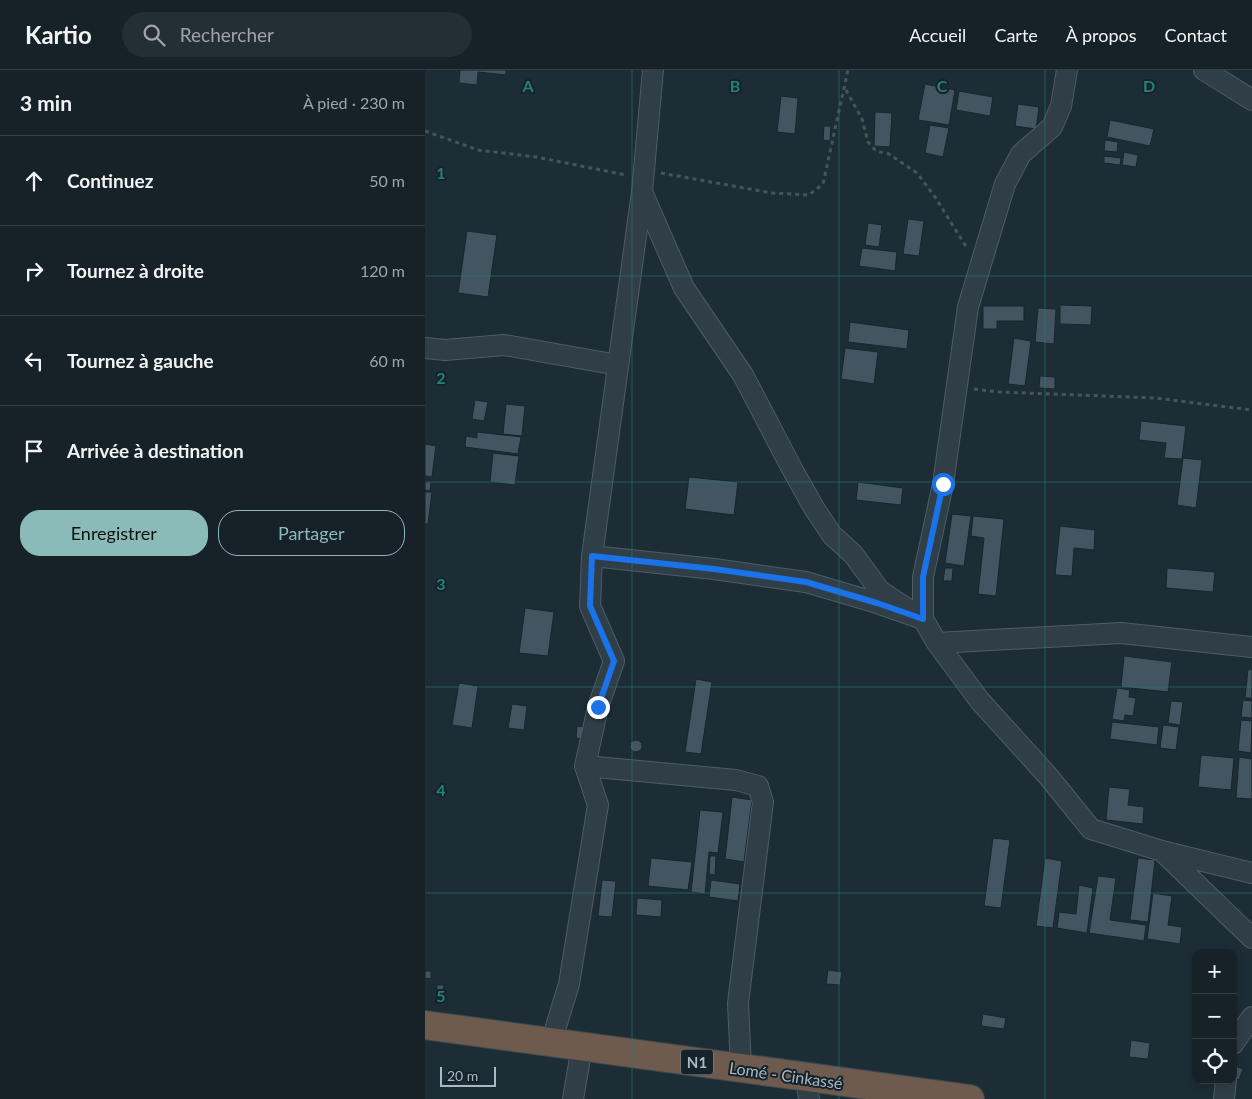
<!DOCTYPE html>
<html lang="fr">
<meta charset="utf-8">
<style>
body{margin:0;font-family:Lato,sans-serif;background:#232f34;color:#f1f3f6}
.controls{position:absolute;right:15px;bottom:15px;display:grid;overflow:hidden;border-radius:10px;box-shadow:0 2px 8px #0003}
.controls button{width:45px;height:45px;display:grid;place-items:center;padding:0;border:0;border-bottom:1px solid #353f45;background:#162228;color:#f1f3f6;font:25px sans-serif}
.scale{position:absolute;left:15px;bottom:12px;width:56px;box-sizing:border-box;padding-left:5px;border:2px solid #aab9c5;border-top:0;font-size:14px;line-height:18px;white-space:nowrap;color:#aab9c5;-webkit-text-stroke:4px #16232b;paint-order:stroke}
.stop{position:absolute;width:15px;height:15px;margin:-11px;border:4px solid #1a73e8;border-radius:50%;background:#fff}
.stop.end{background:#1a73e8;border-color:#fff;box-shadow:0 1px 5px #0008}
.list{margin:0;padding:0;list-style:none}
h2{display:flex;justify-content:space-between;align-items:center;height:65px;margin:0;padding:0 20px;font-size:21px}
h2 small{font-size:16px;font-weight:400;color:#9ea4a8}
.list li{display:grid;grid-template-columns:32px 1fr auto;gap:15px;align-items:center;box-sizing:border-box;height:90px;padding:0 20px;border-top:1px solid #353f45}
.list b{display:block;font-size:19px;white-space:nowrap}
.list em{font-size:16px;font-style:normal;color:#9ea4a8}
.actions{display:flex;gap:10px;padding:15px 20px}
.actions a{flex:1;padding:11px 0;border:1px solid #8bbbb9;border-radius:20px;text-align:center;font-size:18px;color:#8bbbb9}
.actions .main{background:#8bbbb9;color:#111}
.icon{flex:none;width:28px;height:28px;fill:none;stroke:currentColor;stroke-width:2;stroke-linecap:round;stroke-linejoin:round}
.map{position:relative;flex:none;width:827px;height:1029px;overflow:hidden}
header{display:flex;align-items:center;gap:30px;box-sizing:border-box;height:70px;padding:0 25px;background:#162228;border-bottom:1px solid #353f45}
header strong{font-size:24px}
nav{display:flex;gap:28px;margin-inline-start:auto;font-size:18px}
.search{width:350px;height:45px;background:#232f34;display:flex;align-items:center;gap:12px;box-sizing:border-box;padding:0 18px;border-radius:28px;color:#9ea4a8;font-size:19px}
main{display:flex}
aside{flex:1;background:#162228}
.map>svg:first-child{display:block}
</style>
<header>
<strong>Kartio</strong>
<div class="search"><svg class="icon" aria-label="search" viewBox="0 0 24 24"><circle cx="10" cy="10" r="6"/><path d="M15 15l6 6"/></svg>Rechercher</div>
<nav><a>Accueil</a><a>Carte</a><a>À propos</a><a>Contact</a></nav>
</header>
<main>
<aside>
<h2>3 min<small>À pied · 230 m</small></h2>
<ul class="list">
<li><svg class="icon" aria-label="ahead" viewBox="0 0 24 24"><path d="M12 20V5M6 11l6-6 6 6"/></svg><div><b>Continuez</b></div><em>50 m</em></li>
<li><svg class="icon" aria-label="right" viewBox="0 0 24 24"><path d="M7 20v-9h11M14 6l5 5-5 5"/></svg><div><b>Tournez à droite</b></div><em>120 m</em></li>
<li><svg class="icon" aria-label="left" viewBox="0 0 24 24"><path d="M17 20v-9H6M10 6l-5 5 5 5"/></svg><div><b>Tournez à gauche</b></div><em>60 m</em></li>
<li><svg class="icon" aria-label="arrive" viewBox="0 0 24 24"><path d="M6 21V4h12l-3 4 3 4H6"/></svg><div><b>Arrivée à destination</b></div></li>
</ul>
<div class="actions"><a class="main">Enregistrer</a><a>Partager</a></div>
</aside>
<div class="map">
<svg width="827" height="1029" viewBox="0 0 827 1029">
<rect width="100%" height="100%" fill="#1d2d36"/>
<path fill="#435561" stroke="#18252d" d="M 35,0 L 81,0 L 81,5 L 53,2 L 52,15 L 34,13 Z
M 500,14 L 530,20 L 524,55 L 493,50 Z
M 534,21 L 568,27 L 565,46 L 531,40 Z
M 356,26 L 373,28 L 370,64 L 352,62 Z
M 593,34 L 614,37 L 611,59 L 590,56 Z
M 450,42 L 467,43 L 465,77 L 449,76 Z
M 685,50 L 729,59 L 725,76 L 682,67 Z
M 505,55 L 524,58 L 518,87 L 500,83 Z
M 399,56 L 406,56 L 405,71 L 398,70 Z
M 680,70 L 693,72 L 692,82 L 679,81 Z
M 699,82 L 713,85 L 711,97 L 697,95 Z
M 679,86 L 696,88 L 695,95 L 679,93 Z
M 483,149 L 499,151 L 494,186 L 478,184 Z
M 443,153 L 457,155 L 454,177 L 440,175 Z
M 42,161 L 72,165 L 63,227 L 33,223 Z
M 437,178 L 472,182 L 470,201 L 434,196 Z
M 635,235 L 667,236 L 666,255 L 635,254 Z
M 558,236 L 599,236 L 599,251 L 572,251 L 572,259 L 558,259 Z
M 613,238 L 631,239 L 629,274 L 610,272 Z
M 425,252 L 484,260 L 482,279 L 423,272 Z
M 589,268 L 606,271 L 600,316 L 583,314 Z
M 420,278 L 453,282 L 449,314 L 416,309 Z
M 615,306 L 630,307 L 630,319 L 614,318 Z
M 50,330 L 63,332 L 59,351 L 47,349 Z
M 81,334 L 100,336 L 97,366 L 78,364 Z
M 716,351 L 761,356 L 757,389 L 739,388 L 741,373 L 714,370 Z
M 52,362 L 96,367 L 93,384 L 40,377 L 41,366 L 52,368 Z
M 0,374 L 11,376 L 7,407 L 0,406 Z
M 68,383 L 94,386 L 90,415 L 65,412 Z
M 758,388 L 777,390 L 771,438 L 752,435 Z
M 264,407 L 313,412 L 309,445 L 260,439 Z
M 0,412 L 6,412 L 5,421 L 0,420 Z
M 433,412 L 478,418 L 476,435 L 431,430 Z
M 0,422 L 7,422 L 3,454 L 0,454 Z
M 527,444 L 546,446 L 539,496 L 520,493 Z
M 548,446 L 579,449 L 571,526 L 553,524 L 559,468 L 546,466 Z
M 635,456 L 670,460 L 669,480 L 649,478 L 647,506 L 630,505 Z
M 520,498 L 528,498 L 527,511 L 518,511 Z
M 742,498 L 790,502 L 788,522 L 741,518 Z
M 100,538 L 129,542 L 123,586 L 94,583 Z
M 699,586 L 747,592 L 743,622 L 696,617 Z
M 823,599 L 827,600 L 827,628 L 820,628 Z
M 271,609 L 287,612 L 276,684 L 260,682 Z
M 34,613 L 53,616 L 47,658 L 27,655 Z
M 692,618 L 705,620 L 704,627 L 711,628 L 708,646 L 700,645 L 699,651 L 687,649 Z
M 818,630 L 827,631 L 827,648 L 816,647 Z
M 746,631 L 758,632 L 755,655 L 743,653 Z
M 87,634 L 102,636 L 99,660 L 83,658 Z
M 816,650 L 827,651 L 826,683 L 813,681 Z
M 687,652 L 734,657 L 732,675 L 685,669 Z
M 738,655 L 754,657 L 751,680 L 735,678 Z
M 152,656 L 164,658 L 163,670 L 151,668 Z
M205 676a6 6 0 1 1 12 0a6 6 0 1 1-12 0Z
M 776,685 L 809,688 L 806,720 L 773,717 Z
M 814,687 L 827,689 L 827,729 L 811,728 Z
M 684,717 L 705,719 L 703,735 L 719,737 L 718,754 L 681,750 Z
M 307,727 L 327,730 L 319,792 L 300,789 Z
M 275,740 L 298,742 L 293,783 L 284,782 L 280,824 L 266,822 Z
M 568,768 L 585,770 L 576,838 L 559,836 Z
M 285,786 L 291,786 L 290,805 L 284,804 Z
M 226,788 L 267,792 L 263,820 L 223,816 Z
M 620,788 L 637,791 L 628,858 L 611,856 Z
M 713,788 L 730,790 L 723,852 L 705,850 Z
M 673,806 L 691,808 L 685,850 L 721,855 L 719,871 L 664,863 Z
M 177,810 L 191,811 L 187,847 L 173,846 Z
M 286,810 L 315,814 L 313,831 L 284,827 Z
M 654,815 L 668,818 L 662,863 L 632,858 L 634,842 L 651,844 Z
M 728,823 L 747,826 L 743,855 L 757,857 L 755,874 L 722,869 Z
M 212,828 L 237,830 L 236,847 L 211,845 Z
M 403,900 L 417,902 L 415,915 L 401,914 Z
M 0,901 L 6,901 L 6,909 L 0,908 Z
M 12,915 L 19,915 L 18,924 L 12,923 Z
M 558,944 L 581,948 L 579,959 L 556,956 Z
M 706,970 L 725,973 L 723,989 L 704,987 Z
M 808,995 L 818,999 L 814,1010 L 808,1008 Z"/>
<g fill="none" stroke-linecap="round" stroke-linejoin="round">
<defs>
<path id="minor" d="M 779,0 L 827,30
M 217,122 L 259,218 L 318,305 L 365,395 L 389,438 L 407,465 L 428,484 L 455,521 L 498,549 L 512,573 L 555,631 L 623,706 L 666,759 L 737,781 L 827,803
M 0,278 L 20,280 L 79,275 L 193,295
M 167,486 L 289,499 L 381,512 L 452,533 L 498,549 L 498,507 L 518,414 L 543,237 L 580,114 L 596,84 L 627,57 L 636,36 L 642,0
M 512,573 L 696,563 L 827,577
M 160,696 L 311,710 L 333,716 L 338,732 L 313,933 L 316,998
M 738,782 L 827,868
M 126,973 L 144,914 L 173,735 L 160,696 L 173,637 L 189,591 L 165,536 L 167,486 L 217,122 L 228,0
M 808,974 L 827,947
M 381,1007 L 384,1029
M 148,1029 L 157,977
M 799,1029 L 801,1010"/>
<path id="highway" d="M 0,955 L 545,1029"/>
</defs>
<use href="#minor" stroke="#4e5c65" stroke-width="22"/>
<use href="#highway" stroke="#3b4951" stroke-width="30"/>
<path stroke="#405857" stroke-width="3" stroke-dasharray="4 4" stroke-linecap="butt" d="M 421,20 L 437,49 L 443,72 L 451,81 L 464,84 L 492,103 L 510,127 L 542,178
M 0,61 L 53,80 L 111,87 L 201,105
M 236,103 L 347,123 L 384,125 L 398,114 L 423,0
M 549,319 L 574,322 L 731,328 L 827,340"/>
<use href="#minor" stroke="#303e47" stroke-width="20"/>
<use href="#highway" stroke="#6e5b4d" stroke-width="28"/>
</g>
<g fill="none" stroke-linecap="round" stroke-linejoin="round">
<path stroke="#1a73e8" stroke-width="6" d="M 173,637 L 189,591 L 165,536 L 167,486 L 289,499 L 381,512 L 452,533 L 498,549 L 498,507 L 518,414"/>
</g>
<path fill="none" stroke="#26807b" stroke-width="1" stroke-opacity="0.55" d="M 207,0 L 207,1029M 414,0 L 414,1029M 620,0 L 620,1029M 0,206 L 827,206M 0,412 L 827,412M 0,617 L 827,617M 0,823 L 827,823"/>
<g text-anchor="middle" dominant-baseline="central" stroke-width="4" stroke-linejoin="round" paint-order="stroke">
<rect fill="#16232b" stroke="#7e8c97" stroke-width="1" x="256" y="979.5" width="32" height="25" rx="4"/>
<g font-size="15" font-weight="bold" fill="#aab9c5">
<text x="272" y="992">N1</text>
</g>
<g font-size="16" fill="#aab9c5" stroke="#16232b">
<text transform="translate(361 1005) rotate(8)">Lomé - Cinkassé</text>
</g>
</g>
<g font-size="16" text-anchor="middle" font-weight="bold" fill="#26807b" stroke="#16232b" stroke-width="4" stroke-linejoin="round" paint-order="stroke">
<text x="103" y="22">A</text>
<text x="310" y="22">B</text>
<text x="517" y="22">C</text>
<text x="724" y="22">D</text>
<text x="16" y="109">1</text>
<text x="16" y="314">2</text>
<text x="16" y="520">3</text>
<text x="16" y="726">4</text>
<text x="16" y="932">5</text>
</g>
</svg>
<div class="controls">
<button>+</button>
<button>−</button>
<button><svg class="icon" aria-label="locate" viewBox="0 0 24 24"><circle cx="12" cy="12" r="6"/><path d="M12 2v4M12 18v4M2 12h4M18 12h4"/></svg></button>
</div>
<div class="scale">20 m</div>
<div class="stop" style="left:518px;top:414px"></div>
<div class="stop end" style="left:173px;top:637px"></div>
</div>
</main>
